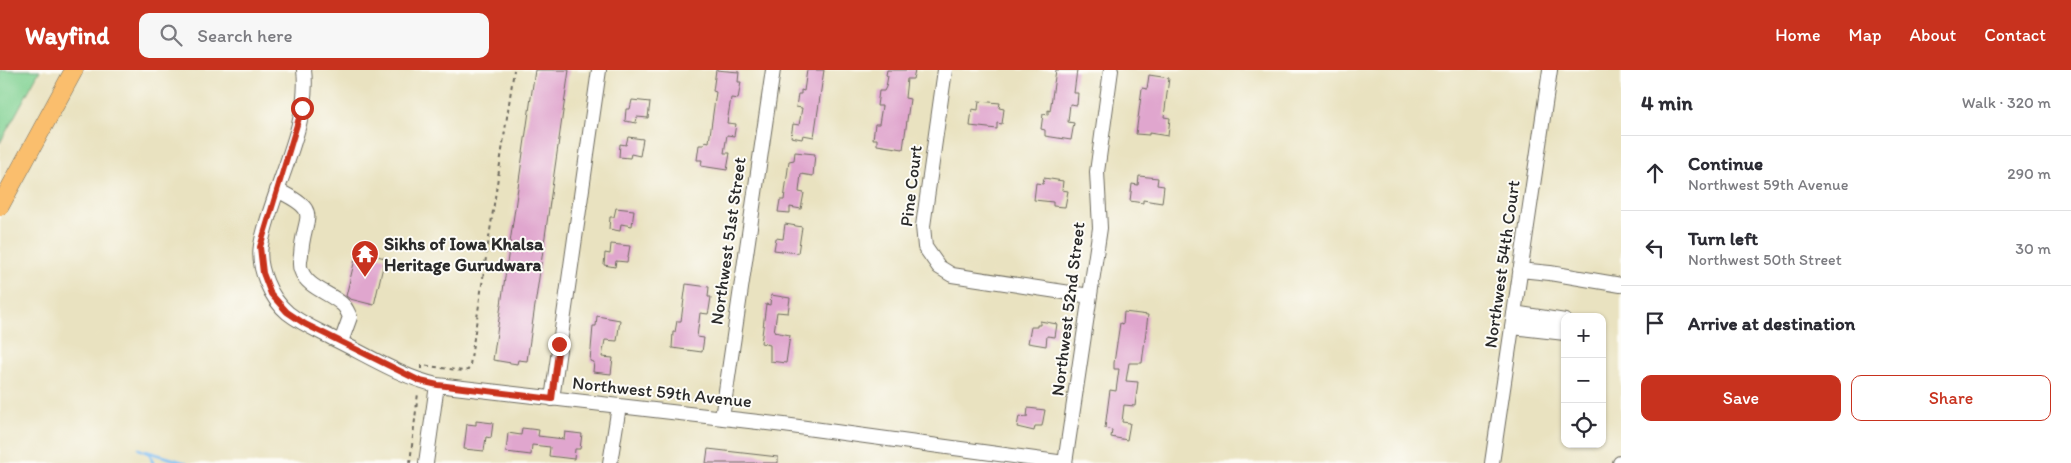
<!DOCTYPE html>
<meta charset="utf-8">
<style>
body{margin:0;font-family:Itim,sans-serif;background:#f7f7f7;color:#2b2b33}
.controls{position:absolute;right:15px;bottom:15px;display:grid;overflow:hidden;border-radius:10px;box-shadow:0 1px 4px #0004}
.controls button{width:45px;height:45px;display:grid;place-items:center;padding:0;border:0;border-bottom:1px solid #e1e1e2;background:#fff;color:#2b2b33;font:25px sans-serif}
.stop{position:absolute;width:15px;height:15px;margin:-11px;border:4px solid #c8321e;border-radius:50%;background:#fff}
.stop.end{background:#c8321e;border-color:#fff;box-shadow:0 1px 5px #0008}
.list{margin:0;padding:0;list-style:none}
h2{display:flex;justify-content:space-between;align-items:center;height:65px;margin:0;padding:0 20px;font-size:21px}
h2 small{font-size:16px;font-weight:400;color:#7c7c81}
.list li{display:grid;grid-template-columns:32px 1fr auto;gap:15px;align-items:center;box-sizing:border-box;height:75px;padding:0 20px;border-top:1px solid #e1e1e2}
.list b{display:block;font-size:19px;white-space:nowrap}
.list p{margin:0;font-size:16px;white-space:nowrap;color:#7c7c81}
.list em{font-size:16px;font-style:normal;color:#7c7c81}
.actions{display:flex;gap:10px;padding:15px 20px}
.actions a{flex:1;padding:11px 0;border:1px solid #c8321e;border-radius:10px;text-align:center;font-size:18px;color:#c8321e}
.actions .main{background:#c8321e;color:#fff}
.icon{flex:none;width:28px;height:28px;fill:none;stroke:currentColor;stroke-width:2;stroke-linecap:round;stroke-linejoin:round}
.map{position:relative;flex:none;width:1621px;height:393px;overflow:hidden}
header{display:flex;align-items:center;gap:30px;box-sizing:border-box;height:70px;padding:0 25px;background:#c8321e;color:#fff}
header strong{font-size:24px}
nav{display:flex;gap:28px;margin-inline-start:auto;font-size:18px}
.search{width:350px;height:45px;background:#f7f7f7;display:flex;align-items:center;gap:12px;box-sizing:border-box;padding:0 18px;border-radius:10px;color:#7c7c81;font-size:19px}
main{display:flex}
aside{flex:1;background:#fff}
.map>svg:first-child{display:block}
</style>
<header>
<strong>Wayfind</strong>
<div class="search"><svg class="icon" aria-label="search" viewBox="0 0 24 24"><circle cx="10" cy="10" r="6"/><path d="M15 15l6 6"/></svg>Search here</div>
<nav><a>Home</a><a>Map</a><a>About</a><a>Contact</a></nav>
</header>
<main>
<div class="map">
<svg width="1621" height="393" viewBox="0 0 1621 393">
<rect width="100%" height="100%" fill="#fdfcf7"/>
<filter id="ink" filterUnits="userSpaceOnUse"><feTurbulence type="fractalNoise" baseFrequency=".02" numOctaves="2"/><feDisplacementMap in="SourceGraphic" scale="10" xChannelSelector="R" yChannelSelector="G"/><feConvolveMatrix kernelMatrix="1 2 1 2 8 2 1 2 1" color-interpolation-filters="sRGB"/></filter>
<filter id="wash" filterUnits="userSpaceOnUse"><feTurbulence type="fractalNoise" baseFrequency=".0096" numOctaves="4" result="noise"/><feDisplacementMap in="SourceGraphic" scale="20" xChannelSelector="R" yChannelSelector="G"/><feGaussianBlur stdDeviation="1.12" result="paint"/><feColorMatrix in="noise" values="0 0 0 0 0 0 0 0 0 0 0 0 0 0 0 0 0 1.4 0 .05"/><feComposite in="paint" operator="in"/></filter>
<g filter="url(#wash)">
<rect width="100%" height="100%" fill="#e9e2c0"/>
<path fill="#80d192" stroke="#567e5e" d="M 0,0 L 40,0 L 0,73 Z"/>
<g fill="none" stroke-linecap="round" stroke-linejoin="round">
<path stroke="#7ebdf2" stroke-width="3" d="M 139,379 L 150,384 L 153,393
M 145,381 L 186,393"/>
</g>
<g id="blocks">
<path fill="#e0a6ce" d="M 535,0 L 569,0 L 527,291 L 518,290 L 517,294 L 493,290 Z
M 716,0 L 739,2 L 738,12 L 741,12 L 738,29 L 731,28 L 727,53 L 736,54 L 734,66 L 727,65 L 724,83 L 730,83 L 727,100 L 701,96 L 702,90 L 697,90 L 699,75 L 704,75 L 705,71 L 709,72 L 716,22 L 713,21 Z
M 807,0 L 824,0 L 814,67 L 803,65 L 802,69 L 791,67 L 793,54 L 799,55 L 802,38 L 796,37 L 798,24 L 801,24 L 801,20 L 804,21 Z
M 887,0 L 915,0 L 913,9 L 907,9 L 905,28 L 910,29 L 903,79 L 877,75 L 877,69 L 873,69 L 875,54 L 879,54 L 882,36 L 877,36 L 879,21 L 884,21 L 886,17 L 888,6 L 886,5 Z
M 1056,0 L 1077,0 L 1074,23 L 1078,23 L 1077,35 L 1070,34 L 1068,52 L 1074,53 L 1071,70 L 1045,66 L 1045,60 L 1041,59 L 1043,44 L 1048,45 L 1048,40 L 1050,41 Z
M 1149,5 L 1169,8 L 1164,47 L 1170,48 L 1168,66 L 1149,63 L 1149,65 L 1136,64 L 1142,18 L 1147,19 Z
M 632,30 L 650,32 L 648,48 L 637,47 L 636,53 L 625,51 L 626,39 L 630,39 Z
M 979,31 L 1000,33 L 999,38 L 1004,39 L 1002,54 L 997,53 L 997,59 L 970,56 L 972,39 L 978,40 Z
M 628,67 L 643,69 L 640,86 L 631,84 L 630,88 L 619,87 L 620,74 L 626,75 Z
M 795,82 L 815,84 L 813,106 L 801,104 L 799,122 L 804,123 L 801,139 L 790,137 L 790,143 L 778,142 L 780,130 L 784,130 L 789,91 L 794,90 Z
M 1139,106 L 1158,108 L 1157,115 L 1164,116 L 1162,133 L 1143,130 L 1143,133 L 1130,131 L 1132,114 L 1138,115 Z
M 1044,108 L 1063,111 L 1062,120 L 1068,121 L 1065,137 L 1053,136 L 1053,132 L 1034,130 L 1036,113 L 1043,114 Z
M 616,138 L 634,140 L 632,156 L 621,154 L 620,161 L 609,159 L 610,147 L 614,147 Z
M 785,154 L 802,157 L 798,183 L 774,180 L 776,168 L 783,169 Z
M 611,174 L 630,176 L 627,192 L 616,191 L 615,197 L 604,195 L 605,183 L 610,184 Z
M 357,181 L 385,188 L 374,235 L 350,229 L 346,226 Z
M 686,214 L 709,217 L 708,227 L 711,227 L 709,240 L 708,244 L 700,243 L 697,267 L 704,268 L 702,282 L 672,278 L 673,262 L 675,262 L 677,251 L 681,251 Z
M 771,225 L 790,228 L 788,243 L 777,242 L 774,262 L 790,265 L 786,293 L 770,291 L 770,275 L 761,273 L 766,234 L 770,235 Z
M 1124,242 L 1148,245 L 1142,293 L 1129,293 L 1126,311 L 1138,312 L 1135,336 L 1124,335 L 1122,352 L 1130,353 L 1127,370 L 1111,367 L 1112,360 L 1105,358 L 1110,320 L 1116,321 L 1119,299 L 1114,299 L 1114,293 L 1120,253 L 1123,254 Z
M 597,246 L 620,250 L 617,271 L 605,270 L 602,287 L 613,288 L 611,304 L 593,302 L 594,292 L 590,291 L 593,256 L 596,256 Z
M 1040,251 L 1057,254 L 1055,267 L 1047,266 L 1046,276 L 1028,273 L 1031,257 L 1037,257 L 1037,255 L 1040,255 Z
M 1028,338 L 1045,340 L 1042,356 L 1035,356 L 1034,361 L 1017,357 L 1019,346 L 1027,347 Z
M 476,351 L 493,353 L 491,368 L 486,367 L 484,381 L 464,379 L 467,354 L 476,355 Z
M 522,358 L 539,360 L 538,366 L 564,369 L 565,362 L 582,364 L 580,379 L 575,379 L 574,389 L 549,386 L 550,377 L 532,375 L 531,385 L 506,382 L 508,363 L 521,365 Z
M 708,379 L 778,387 L 778,393 L 706,393 Z"/>
</g>
</g>
<g filter="url(#ink)">
<use href="#blocks" fill-opacity="0" stroke="#6e6b5f" stroke-width="1"/>
<g fill="none" stroke-linecap="round" stroke-linejoin="round">
<defs>
<path id="minor" d="M 304,0 C 311,54 271,121 261,175 C 257,198 271,229 288,243 C 302,254 319,261 334,269 C 367,285 401,307 437,315 L 784,355 L 1065,393
M 945,0 L 923,156 L 925,177 L 939,197 L 952,205 L 1090,226
M 277,120 C 324,143 303,144 301,185 C 300,190 299,196 301,200 C 307,218 329,222 342,234 C 346,237 348,243 350,247 L 341,272
M 1520,200 L 1550,203 L 1621,215
M 1514,243 L 1565,251
M 1512,257 L 1565,263
M 552,329 L 599,0
M 722,348 L 773,0
M 426,393 L 437,315
M 610,393 L 619,336
M 1065,393 L 1100,158 L 1097,102 L 1111,0
M 1492,393 L 1550,0
M 1620,393 L 1621,393"/>
<path id="major" d="M 0,136 L 74,0"/>
</defs>
<use href="#minor" stroke="#6e6b5f" stroke-width="16"/>
<use href="#major" stroke="#6e6b5f" stroke-width="19"/>
<path stroke="#6e6b5f" stroke-width="2" stroke-dasharray="4 4" stroke-linecap="butt" d="M 422,299 L 422,295 L 463,301 L 468,300 L 470,295 L 514,0
M 410,393 L 418,323"/>
<use href="#minor" stroke="#fff" stroke-width="14"/>
<use href="#major" stroke="#fabe6d" stroke-width="18"/>
</g>
</g>
<g fill="none" stroke-linecap="round" stroke-linejoin="round" filter="url(#ink)">
<path stroke="#c8321e" stroke-width="6" d="M 302,38 L 260,177 L 263,203 L 271,224 L 287,242 L 305,254 L 420,311 L 438,315 L 552,329 L 559,274"/>
</g>
<defs>
<symbol id="temple-pin" viewBox="-11 -11 22 30"><path d="M0 17L-7.5 6A9.5 9.5 0 1 1 7.5 6Z" fill="#c8321e" stroke="#fdfcf7"/><path d="M0-6L5-2H3V0L6.5 2.5H4V6H1.5V3h-3V6H-4V2.5H-6.5L-3 0V-2H-5Z" fill="#fff"/></symbol>
</defs>
<g fill-rule="evenodd">
<use href="#temple-pin" x="349" y="168" width="32" height="43"/>
</g>
<g text-anchor="middle" dominant-baseline="central" stroke-width="4" stroke-linejoin="round" paint-order="stroke">
<g font-size="18" fill="#2b2b2b" stroke="#fdfcf7">
<text transform="translate(911 116) rotate(-83)">Pine Court</text>
<text transform="translate(728 171) rotate(-82)">Northwest 51st Street</text>
<text transform="translate(1502 194) rotate(-82)">Northwest 54th Court</text>
<text transform="translate(1068 239) rotate(-83)">Northwest 52nd Street</text>
<text transform="translate(662 322) rotate(6)">Northwest 59th Avenue</text>
</g>
<g font-size="18" font-weight="bold" fill="#2b2b2b" stroke="#fdfcf7" text-anchor="start">
<text x="384" y="174">Sikhs of Iowa Khalsa<tspan x="384" dy="21">Heritage Gurudwara</tspan></text>
</g>
</g>
</svg>
<div class="controls">
<button>+</button>
<button>−</button>
<button><svg class="icon" aria-label="locate" viewBox="0 0 24 24"><circle cx="12" cy="12" r="6"/><path d="M12 2v4M12 18v4M2 12h4M18 12h4"/></svg></button>
</div>
<div class="stop" style="left:302px;top:38px"></div>
<div class="stop end" style="left:559px;top:274px"></div>
</div>
<aside>
<h2>4 min<small>Walk · 320 m</small></h2>
<ul class="list">
<li><svg class="icon" aria-label="ahead" viewBox="0 0 24 24"><path d="M12 20V5M6 11l6-6 6 6"/></svg><div><b>Continue</b><p>Northwest 59th Avenue</p></div><em>290 m</em></li>
<li><svg class="icon" aria-label="left" viewBox="0 0 24 24"><path d="M17 20v-9H6M10 6l-5 5 5 5"/></svg><div><b>Turn left</b><p>Northwest 50th Street</p></div><em>30 m</em></li>
<li><svg class="icon" aria-label="arrive" viewBox="0 0 24 24"><path d="M6 21V4h12l-3 4 3 4H6"/></svg><div><b>Arrive at destination</b></div></li>
</ul>
<div class="actions"><a class="main">Save</a><a>Share</a></div>
</aside>
</main>
